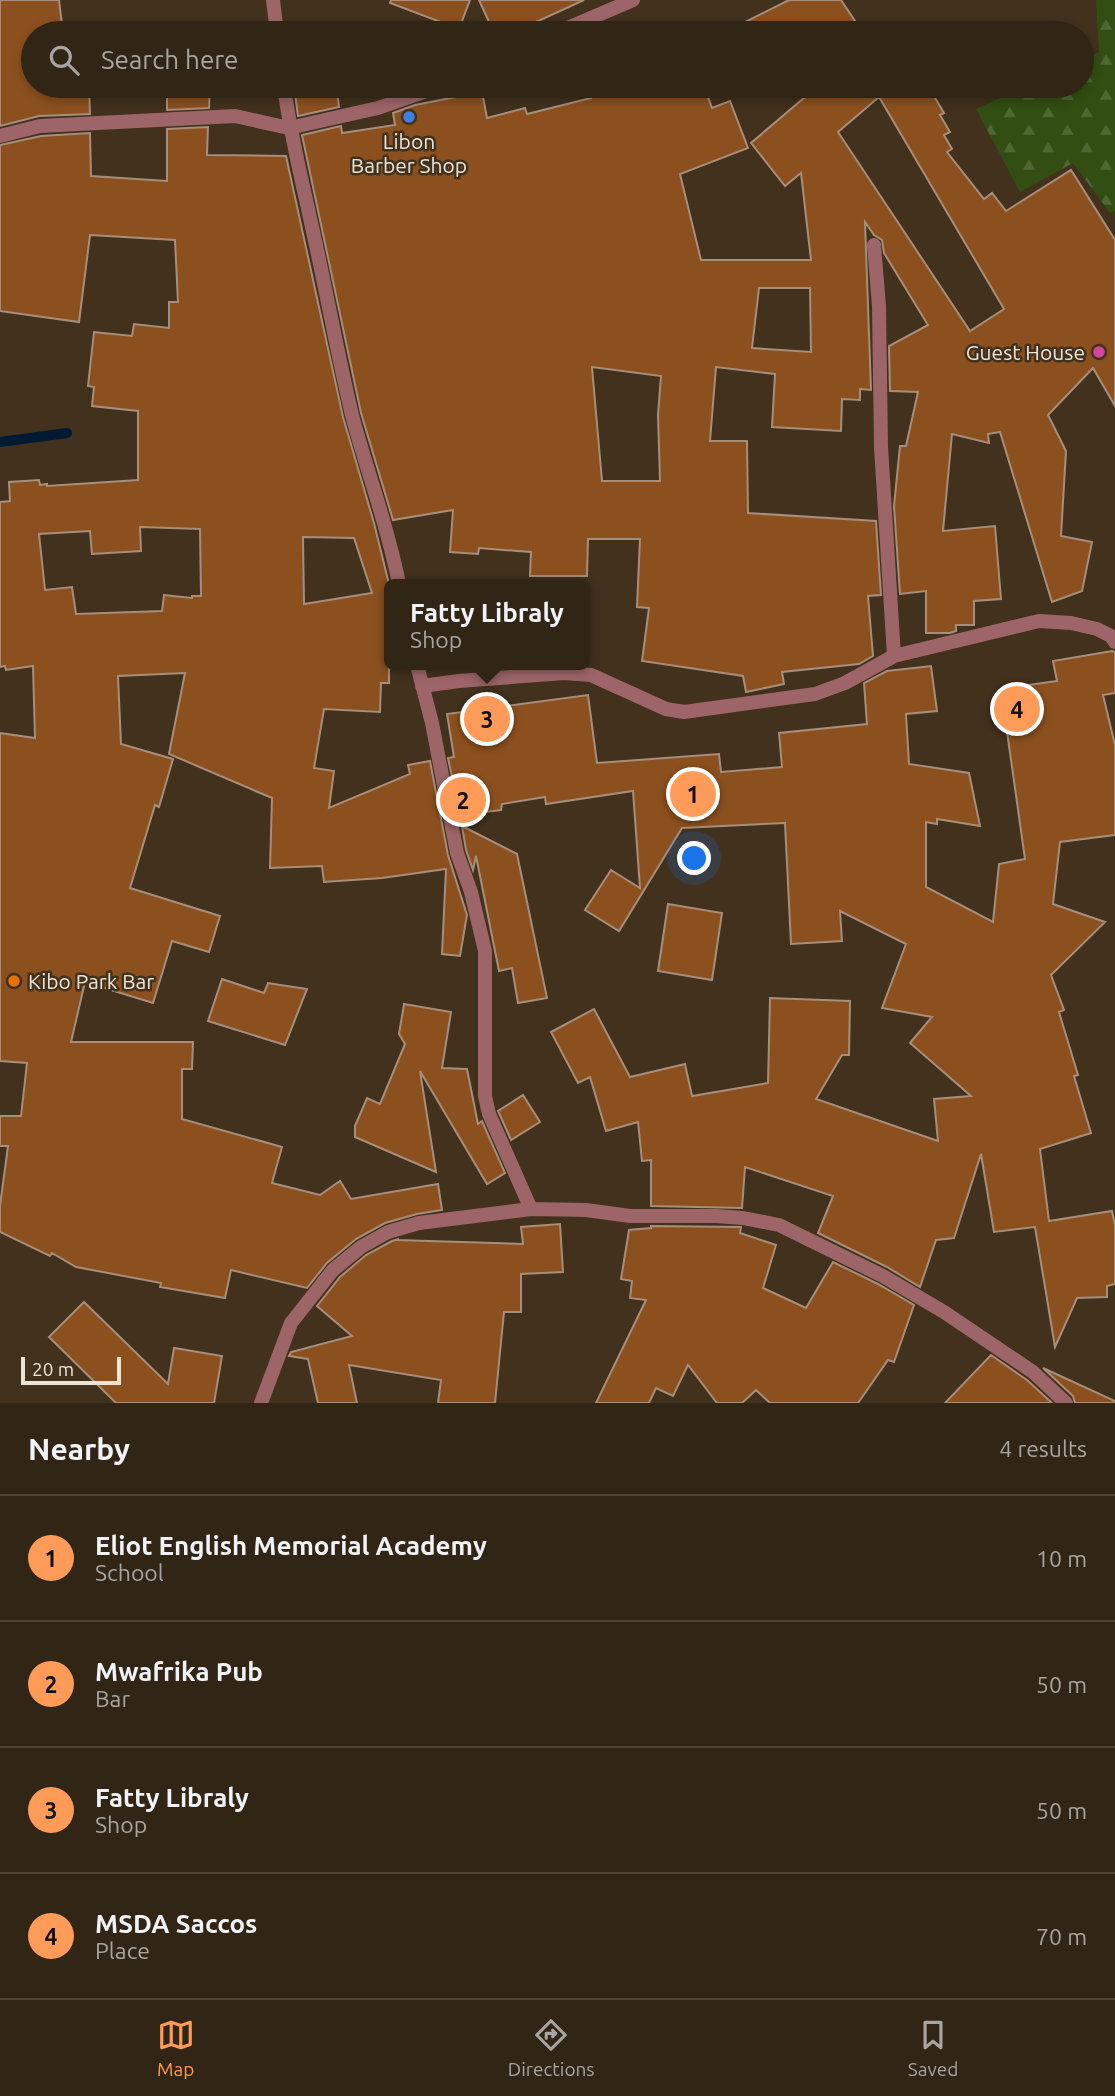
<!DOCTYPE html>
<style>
body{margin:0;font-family:Ubuntu,sans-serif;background:#3d3123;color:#f1f3f6}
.scale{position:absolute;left:21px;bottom:18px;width:100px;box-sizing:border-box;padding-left:7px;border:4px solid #ede3d7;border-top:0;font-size:19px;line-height:24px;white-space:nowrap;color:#ede3d7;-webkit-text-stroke:5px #41311d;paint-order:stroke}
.you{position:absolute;left:695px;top:859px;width:24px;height:24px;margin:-18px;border:5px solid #fff;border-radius:50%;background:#1a73e8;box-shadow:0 0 0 10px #1a73e833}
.badge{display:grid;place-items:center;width:46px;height:46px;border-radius:50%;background:#fe9b59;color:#111;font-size:23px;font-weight:700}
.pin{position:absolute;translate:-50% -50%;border:4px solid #fff;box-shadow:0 2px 7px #0006}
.popup{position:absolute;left:384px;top:579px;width:206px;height:91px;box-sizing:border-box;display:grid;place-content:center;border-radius:10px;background:#312516;filter:drop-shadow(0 2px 5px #0005);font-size:23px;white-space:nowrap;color:#a8a5a1}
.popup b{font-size:26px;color:#f1f3f6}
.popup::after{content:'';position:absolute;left:50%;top:100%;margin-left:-14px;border:14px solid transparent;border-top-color:#312516}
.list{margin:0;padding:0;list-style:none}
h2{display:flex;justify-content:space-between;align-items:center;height:91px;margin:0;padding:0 28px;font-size:30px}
h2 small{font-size:23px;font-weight:400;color:#a8a5a1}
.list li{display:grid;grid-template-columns:46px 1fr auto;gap:21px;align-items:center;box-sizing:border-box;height:126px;padding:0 28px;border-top:2px solid #4c4235}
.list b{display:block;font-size:26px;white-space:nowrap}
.list p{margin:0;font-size:23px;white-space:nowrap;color:#a8a5a1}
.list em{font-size:23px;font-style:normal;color:#a8a5a1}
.icon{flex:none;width:38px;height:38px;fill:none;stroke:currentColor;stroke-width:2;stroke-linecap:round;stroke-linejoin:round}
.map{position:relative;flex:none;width:1115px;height:1403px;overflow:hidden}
.search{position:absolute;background:#312516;box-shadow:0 4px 10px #0003;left:21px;right:21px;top:21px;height:77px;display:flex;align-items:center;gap:18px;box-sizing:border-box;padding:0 24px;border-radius:38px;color:#a8a5a1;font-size:26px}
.sheet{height:595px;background:#312516}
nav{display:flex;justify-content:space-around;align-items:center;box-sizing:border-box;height:98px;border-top:2px solid #4c4235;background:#312516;font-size:19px;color:#a8a5a1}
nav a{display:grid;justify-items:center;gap:4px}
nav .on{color:#fe9b59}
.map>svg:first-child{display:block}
</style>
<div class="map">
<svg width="1115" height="1403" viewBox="0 0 1115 1403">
<defs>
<pattern id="forest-firs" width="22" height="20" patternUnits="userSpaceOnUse" patternTransform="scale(1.75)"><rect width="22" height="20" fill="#324e12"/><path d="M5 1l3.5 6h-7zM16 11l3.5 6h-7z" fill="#506734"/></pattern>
</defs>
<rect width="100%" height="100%" fill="#41311d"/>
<path fill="url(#forest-firs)" d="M 1096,0 L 1115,0 L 1115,211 L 1110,213 L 1073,163 L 1020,192 L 976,109 L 1026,86 L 1082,86 L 1082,60 L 1099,52 Z"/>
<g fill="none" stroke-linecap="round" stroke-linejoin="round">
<path stroke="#001a34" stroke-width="10" d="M 0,442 L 67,433"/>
</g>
<path fill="#8c501e" stroke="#a78e7c" stroke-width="2" fill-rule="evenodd" d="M 0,0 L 59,0 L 63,33 L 33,33 L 33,86 L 89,86 L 90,114 L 39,116 L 0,126 Z
M 391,0 L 470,0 L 459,29 L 390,3 Z
M 479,0 L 584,0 L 512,33 L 494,33 Z
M 789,0 L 841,0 L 863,33 L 723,33 Z
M 167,86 L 210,86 L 209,108 L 167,110 Z
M 294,86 L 321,86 L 322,91 L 337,90 L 339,107 L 298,116 Z
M 588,86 L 704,86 L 712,108 L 730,101 L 748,148 L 680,174 L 701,260 L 811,260 L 801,173 L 785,186 L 751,143 L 818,86 L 928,86 L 944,113 L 940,115 L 950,132 L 944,135 L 952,149 L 947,152 L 984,199 L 992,193 L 1006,211 L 1071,170 L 1115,240 L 1115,406 L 1093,368 L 1048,415 L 1066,451 L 1061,536 L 1092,542 L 1082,591 L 1052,602 L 1000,432 L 988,434 L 989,443 L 952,434 L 943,531 L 995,526 L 1001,599 L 974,601 L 974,625 L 956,625 L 956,631 L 950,633 L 926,633 L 926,591 L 900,594 L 894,506 L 900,446 L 906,446 L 918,392 L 890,391 L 889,346 L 928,325 L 884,253 L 882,240 L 874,235 L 865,222 L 871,390 L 860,389 L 860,400 L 842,399 L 841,431 L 772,427 L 775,374 L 716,367 L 710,441 L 747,441 L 748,513 L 876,521 L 881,595 L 868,596 L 873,656 L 859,664 L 782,672 L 784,684 L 746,692 L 743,676 L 642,661 L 649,608 L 637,607 L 640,539 L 588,539 L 587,576 L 530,576 L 531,552 L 479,548 L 478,554 L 450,552 L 453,510 L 393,520 L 361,413 L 302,135 L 341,126 L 342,133 L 395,125 L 393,113 L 415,105 L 482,92 L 487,118 L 525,108 L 527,114 L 591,98 ZM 879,97 L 1004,309 L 970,331 L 838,132 ZM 759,288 L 810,288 L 811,352 L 752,348 ZM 592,367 L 661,376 L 658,415 L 660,481 L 602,481 Z
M 208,127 L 207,155 L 286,156 L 343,417 L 374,523 L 389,584 L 389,683 L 381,683 L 380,712 L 324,709 L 314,768 L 334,771 L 329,808 L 410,774 L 408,765 L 430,761 L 448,855 L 467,915 L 460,956 L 442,954 L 446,869 L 382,878 L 324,882 L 322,866 L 270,868 L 272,798 L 169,754 L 185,673 L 118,676 L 121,744 L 173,759 L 159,807 L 155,805 L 130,888 L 220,916 L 209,952 L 172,941 L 153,1003 L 85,982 L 71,1042 L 193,1042 L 192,1069 L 182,1069 L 182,1119 L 282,1147 L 272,1183 L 320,1195 L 340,1181 L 351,1199 L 438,1184 L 442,1210 L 417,1214 L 385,1223 L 356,1239 L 327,1263 L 307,1288 L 231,1270 L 225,1298 L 160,1287 L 161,1283 L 76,1267 L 52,1253 L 50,1256 L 0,1232 L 0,1206 L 8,1146 L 0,1146 L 0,1116 L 21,1116 L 27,1063 L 0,1061 L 0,733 L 35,738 L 33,666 L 6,670 L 5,666 L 0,667 L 0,502 L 10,501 L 9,482 L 39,480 L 40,485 L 47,484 L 47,486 L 138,480 L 138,411 L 92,406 L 94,387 L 88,386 L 94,332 L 132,336 L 134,324 L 169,328 L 169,302 L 178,302 L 175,240 L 90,235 L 79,322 L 0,311 L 0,145 L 41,136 L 90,133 L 91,176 L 167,181 L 167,129 ZM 140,527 L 200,529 L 201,596 L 192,596 L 192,598 L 164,595 L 162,611 L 76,614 L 72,587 L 45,590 L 39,534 L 90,531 L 92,554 L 141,551 ZM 303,537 L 354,538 L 372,593 L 304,604 Z
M 1112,651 L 1115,652 L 1115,693 L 1103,695 L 1115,745 L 1115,835 L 1060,842 L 1053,904 L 1105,922 L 1051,975 L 1064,1010 L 1059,1012 L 1078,1075 L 1074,1076 L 1091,1133 L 1040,1149 L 1049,1221 L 1112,1211 L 1115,1225 L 1115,1284 L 1107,1286 L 1107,1297 L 1077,1298 L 1055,1347 L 1035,1227 L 994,1232 L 981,1154 L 954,1238 L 936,1240 L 920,1287 L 887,1267 L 818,1233 L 833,1196 L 745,1167 L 742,1208 L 651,1206 L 651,1160 L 642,1161 L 638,1122 L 606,1131 L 590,1077 L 578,1083 L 551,1032 L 594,1009 L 630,1077 L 685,1064 L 692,1096 L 768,1083 L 770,998 L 850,1001 L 849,1055 L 842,1055 L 816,1099 L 938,1141 L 934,1099 L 971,1096 L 910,1043 L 932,1017 L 882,1008 L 906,944 L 840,911 L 842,941 L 791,944 L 785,823 L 682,828 L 619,931 L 585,910 L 611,870 L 640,888 L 633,791 L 546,804 L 545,797 L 502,804 L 501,810 L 460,815 L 448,758 L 454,757 L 447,714 L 588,695 L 597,763 L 719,754 L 721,772 L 782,767 L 779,733 L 867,724 L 864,683 L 887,671 L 931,666 L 937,711 L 906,714 L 909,764 L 969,773 L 980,826 L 937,819 L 937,824 L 926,822 L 926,887 L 993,922 L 999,864 L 1025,859 L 1001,689 L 1057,681 L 1053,661 Z
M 462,826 L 517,854 L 547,998 L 518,1003 L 512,968 L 499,971 L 476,856 L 473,870 L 466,850 Z
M 668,904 L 722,913 L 712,980 L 658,971 Z
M 222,979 L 264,993 L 268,983 L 307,989 L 285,1045 L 208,1021 Z
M 404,1004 L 451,1012 L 442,1068 L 467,1069 L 478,1124 L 482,1121 L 505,1173 L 487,1184 L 420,1071 L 436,1172 L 355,1137 L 355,1126 L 367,1098 L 380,1104 L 405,1044 L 399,1034 Z
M 523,1095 L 540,1122 L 511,1140 L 498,1111 Z
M 560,1224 L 563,1272 L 521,1274 L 521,1312 L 504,1312 L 495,1403 L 438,1403 L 441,1380 L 349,1365 L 357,1403 L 318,1403 L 308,1359 L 289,1356 L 291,1352 L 352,1336 L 317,1306 L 340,1277 L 366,1255 L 392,1241 L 399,1239 L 397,1240 L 523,1244 L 521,1227 Z
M 651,1226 L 741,1227 L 740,1233 L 776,1245 L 763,1288 L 806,1308 L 833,1262 L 878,1284 L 914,1305 L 894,1362 L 888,1360 L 858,1403 L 770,1403 L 756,1390 L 742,1403 L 717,1403 L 688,1365 L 673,1396 L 656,1388 L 649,1403 L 596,1403 L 646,1300 L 630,1298 L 632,1281 L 621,1279 L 629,1230 L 651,1228 Z
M 84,1302 L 168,1384 L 174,1348 L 222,1356 L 214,1403 L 116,1403 L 49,1337 Z
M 991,1355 L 1027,1380 L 1052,1403 L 945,1403 Z
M 1043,1368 L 1115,1401 L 1115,1403 L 1075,1403 L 1073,1396 Z"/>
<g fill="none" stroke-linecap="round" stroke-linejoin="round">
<path stroke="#9d6568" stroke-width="14" d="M 273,0 L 277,33
M 556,33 L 633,0
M 284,86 C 290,134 302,180 312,227 C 326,289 337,352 352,415 C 367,472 388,526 399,584
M 0,136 L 40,126 L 235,116 L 289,128 L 378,108 L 441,86
M 874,245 L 879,306 L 881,447 L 894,656
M 417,665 L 432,723 L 457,853 L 471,892 L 485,951 L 485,1096 L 489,1114 L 531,1209
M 422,686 L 459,681 L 564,673 L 591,675 L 666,709 L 684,712 L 815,694 L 845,683 L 894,656 L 1039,621 L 1071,623 L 1097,629 L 1111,636 L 1115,642
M 261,1403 L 291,1323 L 333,1270 L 361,1247 L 388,1232 L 419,1223 L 531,1209 L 586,1210 L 630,1216 L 716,1216 L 743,1218 L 779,1225 L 883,1276 L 944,1312 L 1033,1372 L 1066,1403"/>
</g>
<circle fill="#3f7fe0" stroke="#41311d" stroke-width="2.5" cx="409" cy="117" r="7"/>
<circle fill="#d1479c" stroke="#41311d" stroke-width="2.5" cx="1099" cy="352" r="7"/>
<circle fill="#e8710a" stroke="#41311d" stroke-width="2.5" cx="14" cy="981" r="7"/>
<g text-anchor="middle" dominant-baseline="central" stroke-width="5" stroke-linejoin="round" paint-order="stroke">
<g font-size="21" fill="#ede3d7" stroke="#41311d">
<text x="409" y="141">Libon<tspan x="409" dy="24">Barber Shop</tspan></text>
<text x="1085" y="352" text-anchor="end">Guest House</text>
<text x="28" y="981" text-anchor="start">Kibo Park Bar</text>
</g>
</g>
</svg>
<div class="scale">20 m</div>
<div class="you"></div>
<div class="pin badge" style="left:693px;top:794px">1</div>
<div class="pin badge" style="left:463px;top:800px">2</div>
<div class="pin badge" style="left:487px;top:719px">3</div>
<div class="popup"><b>Fatty Libraly</b>Shop</div>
<div class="pin badge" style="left:1017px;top:709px">4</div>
<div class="search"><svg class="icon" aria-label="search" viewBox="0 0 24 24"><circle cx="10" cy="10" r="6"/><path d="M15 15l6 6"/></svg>Search here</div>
</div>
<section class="sheet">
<h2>Nearby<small>4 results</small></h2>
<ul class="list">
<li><span class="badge">1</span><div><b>Eliot English Memorial Academy</b><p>School</p></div><em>10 m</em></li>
<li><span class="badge">2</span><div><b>Mwafrika Pub</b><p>Bar</p></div><em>50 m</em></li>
<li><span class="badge">3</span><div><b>Fatty Libraly</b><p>Shop</p></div><em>50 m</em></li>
<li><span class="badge">4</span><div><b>MSDA Saccos</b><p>Place</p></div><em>70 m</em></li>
</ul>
</section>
<nav>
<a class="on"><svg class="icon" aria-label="map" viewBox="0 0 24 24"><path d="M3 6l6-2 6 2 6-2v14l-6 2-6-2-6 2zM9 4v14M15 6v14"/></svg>Map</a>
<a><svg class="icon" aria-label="directions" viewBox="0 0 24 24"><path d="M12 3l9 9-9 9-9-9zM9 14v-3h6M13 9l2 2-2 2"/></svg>Directions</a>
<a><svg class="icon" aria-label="saved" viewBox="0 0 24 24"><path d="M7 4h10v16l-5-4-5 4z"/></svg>Saved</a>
</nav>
